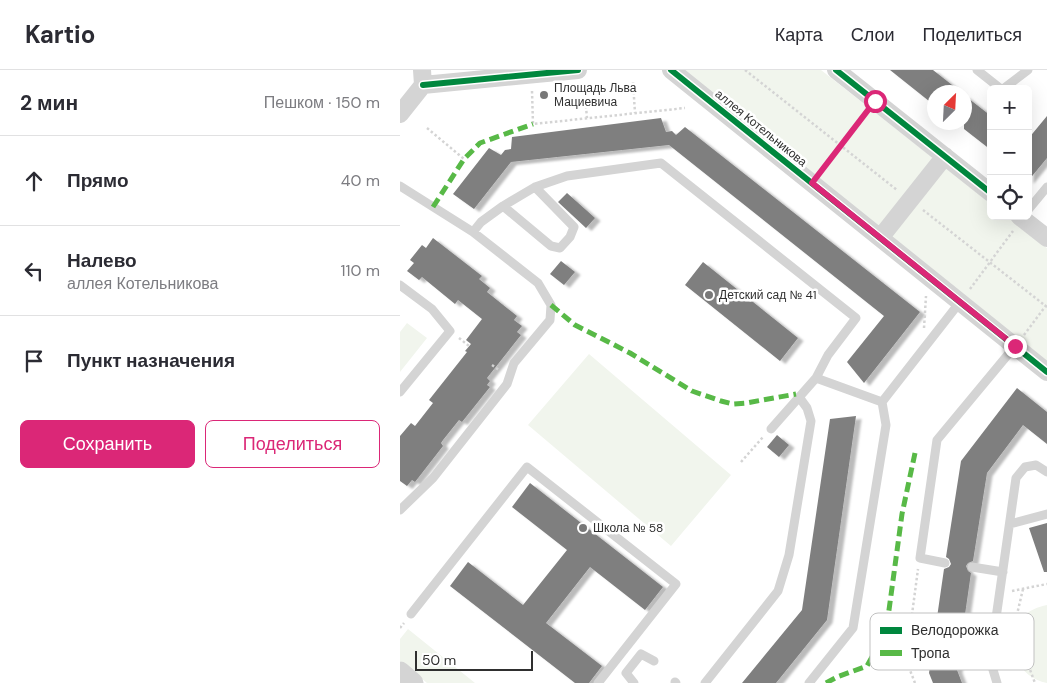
<!DOCTYPE html>
<html lang="ru">
<meta charset="utf-8">
<style>
body{margin:0;font-family:"DM Sans",sans-serif;background:#f7f7f7;color:#2b2b33}
.controls{position:absolute;right:15px;top:15px;display:grid;overflow:hidden;border-radius:8px;box-shadow:0 5px 20px #0002}
.controls button{width:45px;height:45px;display:grid;place-items:center;padding:0;border:0;border-bottom:1px solid #e1e1e2;background:#fff;color:#2b2b33;font:25px sans-serif}
.compass{position:absolute;left:527px;top:15px;width:45px;height:45px;border-radius:50%;background:#fff;box-shadow:0 5px 20px #0002;rotate:24deg}
.scale{position:absolute;left:15px;bottom:12px;width:118px;box-sizing:border-box;padding-left:5px;border:2px solid #2f2f2f;border-top:0;font-size:14px;line-height:18px;white-space:nowrap;color:#2f2f2f;-webkit-text-stroke:4px #fff;paint-order:stroke}
.stop{position:absolute;width:15px;height:15px;margin:-11px;border:4px solid #db2777;border-radius:50%;background:#fff}
.stop.end{background:#db2777;border-color:#fff;box-shadow:0 1px 5px #0008}
.list{margin:0;padding:0;list-style:none}
h2{display:flex;justify-content:space-between;align-items:center;height:65px;margin:0;padding:0 20px;font-size:21px}
h2 small{font-size:16px;font-weight:400;color:#7c7c81}
.list li{display:grid;grid-template-columns:32px 1fr auto;gap:15px;align-items:center;box-sizing:border-box;height:90px;padding:0 20px;border-top:1px solid #e1e1e2}
.list b{display:block;font-size:19px;white-space:nowrap}
.list p{margin:0;font-size:16px;white-space:nowrap;color:#7c7c81}
.list em{font-size:16px;font-style:normal;color:#7c7c81}
.actions{display:flex;gap:10px;padding:15px 20px}
.actions a{flex:1;padding:11px 0;border:1px solid #db2777;border-radius:8px;text-align:center;font-size:18px;color:#db2777}
.actions .main{background:#db2777;color:#fff}
.icon{flex:none;width:28px;height:28px;fill:none;stroke:currentColor;stroke-width:2;stroke-linecap:round;stroke-linejoin:round}
.map{position:relative;flex:none;width:647px;height:613px;overflow:hidden}
header{display:flex;align-items:center;gap:30px;box-sizing:border-box;height:70px;padding:0 25px;background:#fff;border-bottom:1px solid #e1e1e2}
header strong{font-size:24px}
nav{display:flex;gap:28px;margin-inline-start:auto;font-size:18px}
main{display:flex}
aside{flex:1;background:#fff}
.map>svg:first-child{display:block}
</style>
<header>
<strong>Kartio</strong>
<nav><a>Карта</a><a>Слои</a><a>Поделиться</a></nav>
</header>
<main>
<aside>
<h2>2 мин<small>Пешком · 150 m</small></h2>
<ul class="list">
<li><svg class="icon" aria-label="ahead" viewBox="0 0 24 24"><path d="M12 20V5M6 11l6-6 6 6"/></svg><div><b>Прямо</b></div><em>40 m</em></li>
<li><svg class="icon" aria-label="left" viewBox="0 0 24 24"><path d="M17 20v-9H6M10 6l-5 5 5 5"/></svg><div><b>Налево</b><p>аллея Котельникова</p></div><em>110 m</em></li>
<li><svg class="icon" aria-label="arrive" viewBox="0 0 24 24"><path d="M6 21V4h12l-3 4 3 4H6"/></svg><div><b>Пункт назначения</b></div></li>
</ul>
<div class="actions"><a class="main">Сохранить</a><a>Поделиться</a></div>
</aside>
<div class="map">
<svg width="647" height="613" viewBox="0 0 647 613">
<defs>
<filter id="shadow"><feDropShadow dx="5.5" dy="3" stdDeviation="1" flood-color="#0004"/></filter>
</defs>
<rect width="100%" height="100%" fill="#fff"/>
<path fill="#f1f5ed" d="M 284,0 L 421,0 L 533,88 L 479,157 Z
M 545,97 L 591,134 L 591,146 L 607,146 L 647,178 L 647,291 L 491,166 Z
M 7,253 L 27,268 L 0,302 L 0,262 Z
M 189,284 L 331,405 L 271,476 L 128,355 Z
M 647,535 L 647,613 C 617,608 600,570 623,547 C 629,540 638,537 647,535 Z
M 8,559 L 75,613 L 27,613 L 0,591 L 0,569 Z"/>
<path fill="#7f7f7f" filter="url(#shadow)" d="M 490,0 L 533,0 L 561,22 L 534,22 L 534,35 Z
M 564,25 L 591,46 L 591,80 L 564,59 Z
M 647,46 L 647,88 L 628,111 L 628,69 Z
M 261,48 L 266,62 L 272,61 L 276,65 L 285,57 L 520,242 L 464,313 L 447,292 L 484,246 L 269,75 L 111,92 L 74,139 L 53,124 L 89,78 L 101,85 L 105,80 L 111,79 L 112,67 Z
M 167,123 L 195,148 L 186,158 L 158,132 Z
M 33,168 L 82,206 L 79,209 L 90,218 L 87,222 L 117,246 L 114,250 L 122,256 L 117,262 L 121,265 L 87,308 L 90,311 L 87,315 L 90,317 L 62,352 L 59,350 L 43,370 L 41,373 L 43,376 L 15,412 L 12,410 L 7,416 L 0,411 L 0,366 L 11,353 L 15,356 L 33,333 L 29,330 L 67,282 L 65,281 L 71,274 L 66,270 L 82,249 L 58,230 L 55,234 L 22,207 L 19,210 L 7,201 L 14,193 L 10,190 L 22,175 L 26,178 Z
M 161,191 L 175,202 L 164,215 L 150,204 Z
M 303,192 L 398,268 L 380,291 L 285,215 Z
M 617,318 L 647,342 L 647,374 L 623,355 L 587,403 L 573,491 L 568,493 L 566,496 L 568,501 L 571,503 L 557,600 L 562,613 L 533,613 L 529,603 L 544,499 L 549,497 L 551,494 L 549,489 L 546,487 L 561,391 Z
M 456,346 L 427,550 L 376,613 L 342,613 L 402,540 L 430,349 Z
M 377,365 L 389,375 L 379,387 L 367,377 Z
M 130,413 L 263,517 L 245,540 L 190,497 L 146,553 L 202,596 L 189,613 L 175,613 L 50,516 L 68,492 L 123,535 L 167,480 L 112,437 Z
M 647,453 L 647,502 L 644,502 L 629,458 Z"/>
<g fill="none" stroke-linecap="round" stroke-linejoin="round">
<path stroke="#d4d4d4" stroke-width="2.5" stroke-dasharray="2.5 2.5" stroke-linecap="butt" d="M 345,0 L 497,120
M 233,12 L 235,43
M 184,16 L 187,48
M 132,21 L 133,54 L 285,38
M 27,58 L 64,89
M 422,100 L 466,43
M 523,140 L 647,237
M 570,219 L 613,161
M 524,258 L 526,226
M 624,265 L 647,234
M 59,268 L 69,276
M 92,295 L 99,300
M 341,392 L 363,367
M 623,519 L 614,557 L 635,613
M 612,521 L 647,514
M 0,558 L 4,553
M 515,613 L 506,590 L 518,499"/>
<path stroke="#d4d4d4" stroke-width="9" d="M 577,0 L 601,19
M 603,19 L 628,0
M 0,116 L 73,162 L 138,213 L 151,235 L 150,250 L 114,293 L 107,314 L 33,408 L 0,440
M 103,136 L 151,176 L 160,178 L 170,167 L 174,157 L 135,117
M 628,140 L 647,117
M 73,162 L 81,152 L 103,136 L 135,117 L 167,106 L 261,93 L 456,248 L 428,285 L 416,308
M 0,215 L 32,239 L 50,261 L 0,322
M 371,359 L 416,308 L 482,332
M 610,454 L 647,444
M 545,493 L 520,488 L 537,370 L 615,276
M 572,497 L 603,502
M 11,544 L 127,397 L 276,514 L 198,613
M 275,612 L 276,613
M 234,613 L 226,603 L 241,584 L 254,591
M 305,613 L 378,521 L 389,485 L 411,351 L 407,338 L 399,327
M 409,613 L 453,558 L 486,355 L 482,332 L 560,232
M 597,613 L 590,590 L 616,408 L 625,397 L 636,395 L 647,402"/>
<path stroke="#d4d4d4" stroke-width="18" d="M 22,0 L 23,15
M 271,0 L 647,302
M 436,0 L 591,123
M 23,15 L 178,0
M 0,44 L 23,15
M 619,146 L 647,168
M 480,168 L 545,86"/>
<path stroke="#d4d4d4" stroke-width="21" d="M 0,602 L 13,613"/>
<path stroke="#58b947" stroke-width="5" stroke-dasharray="10 5" stroke-linecap="butt" d="M 33,137 L 64,89 L 80,73 L 133,54
M 151,235 L 175,255 L 230,283 L 292,321 L 321,331 L 333,334 L 346,333 L 396,324
M 426,613 L 437,607 L 467,596 L 486,562 L 502,444 L 515,383"/>
<defs>
<path id="cycleway" d="M 271,0 L 647,302
M 436,0 L 591,123
M 23,15 L 178,0"/>
</defs>
<use href="#cycleway" stroke="#fff" stroke-width="9"/>
<use href="#cycleway" stroke="#00873e" stroke-width="6"/>
</g>
<g fill="none" stroke-linecap="round" stroke-linejoin="round">
<path stroke="#db2777" stroke-width="6" d="M 475,31 L 412,113 L 615,276"/>
</g>
<g fill="#787878" stroke="#fff" stroke-width="2">
<circle cx="144" cy="25" r="5"/>
<circle cx="309" cy="225" r="5"/>
<circle cx="183" cy="458" r="5"/>
</g>
<g text-anchor="middle" dominant-baseline="central" stroke-width="5" stroke-linejoin="round" paint-order="stroke">
<g font-size="12" fill="#2f2f2f" stroke="#fff" text-anchor="start">
<text x="154" y="18">Площадь Льва<tspan x="154" dy="14">Мациевича</tspan></text>
<text x="319" y="225">Детский сад № 41</text>
<text x="193" y="458">Школа № 58</text>
</g>
<g font-size="12" fill="#2f2f2f" stroke="#fff">
<text transform="translate(361 58) rotate(39)">аллея Котельникова</text>
</g>
</g>
<rect x="470" y="543" width="164" height="57" rx="8" fill="#fff" stroke="#c1c1c1" stroke-width="1"/>
<rect x="480" y="557" width="22" height="7" fill="#00873e"/>
<rect x="480" y="580" width="22" height="6" fill="#58b947"/>
<g font-size="14" fill="#2f2f2f">
<text x="511" y="565">Велодорожка</text>
<text x="511" y="588">Тропа</text>
</g>
</svg>
<div class="controls">
<button>+</button>
<button>−</button>
<button><svg class="icon" aria-label="locate" viewBox="0 0 24 24"><circle cx="12" cy="12" r="6"/><path d="M12 2v4M12 18v4M2 12h4M18 12h4"/></svg></button>
</div>
<svg class="compass" viewBox="-18 -18 36 36"><path d="M0-13l5 13h-10z" fill="#e53935"/><path d="M0 13l5-13h-10z" fill="#7c7c81"/></svg>
<div class="scale">50 m</div>
<div class="stop" style="left:475px;top:31px"></div>
<div class="stop end" style="left:615px;top:276px"></div>
</div>
</main>
